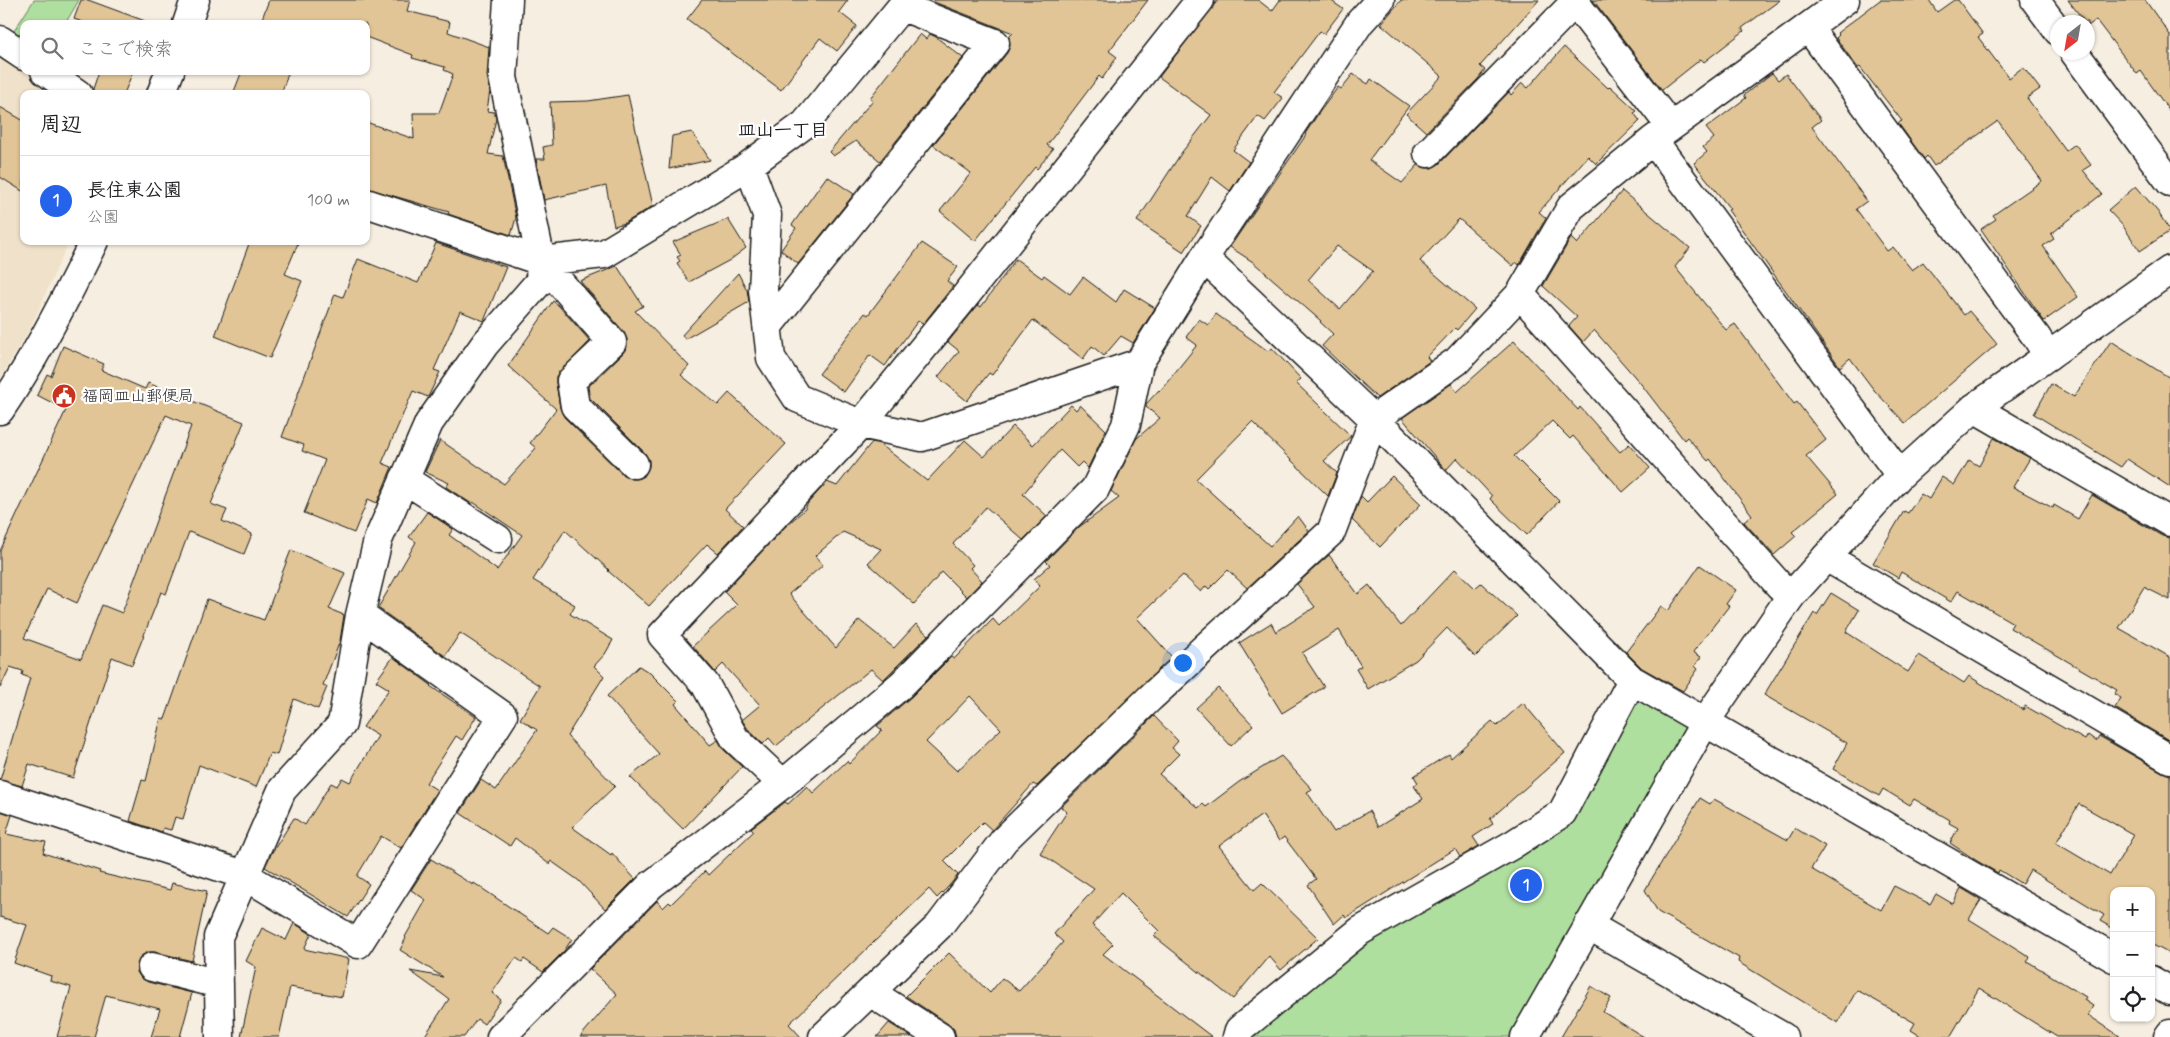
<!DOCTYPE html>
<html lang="ja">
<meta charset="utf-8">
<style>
body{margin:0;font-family:Mynerve,"Klee One",sans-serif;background:#f6f6f6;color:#202124}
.controls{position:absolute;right:15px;bottom:15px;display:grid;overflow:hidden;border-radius:10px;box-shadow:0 1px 4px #0004}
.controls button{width:45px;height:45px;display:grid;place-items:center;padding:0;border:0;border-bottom:1px solid #e0e0e0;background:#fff;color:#202124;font:25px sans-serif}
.compass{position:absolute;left:2050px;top:15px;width:45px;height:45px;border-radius:50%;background:#fff;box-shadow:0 1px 4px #0004;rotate:211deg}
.you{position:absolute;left:1182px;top:662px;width:18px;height:18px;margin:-12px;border:4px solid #fff;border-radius:50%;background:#1a73e8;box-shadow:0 0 0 8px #1a73e833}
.badge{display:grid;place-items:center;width:32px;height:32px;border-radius:50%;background:#2563eb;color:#fff;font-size:16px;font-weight:700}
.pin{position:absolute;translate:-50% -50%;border:2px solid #fff;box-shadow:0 1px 5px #0006}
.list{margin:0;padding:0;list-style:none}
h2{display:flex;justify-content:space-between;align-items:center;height:65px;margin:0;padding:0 20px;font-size:21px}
h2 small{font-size:16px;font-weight:400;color:#757577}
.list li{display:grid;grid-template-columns:32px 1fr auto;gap:15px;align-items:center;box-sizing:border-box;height:90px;padding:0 20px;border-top:1px solid #e0e0e0}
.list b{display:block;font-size:19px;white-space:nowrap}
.list p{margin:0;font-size:16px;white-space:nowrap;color:#757577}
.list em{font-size:16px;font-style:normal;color:#757577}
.icon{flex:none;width:28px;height:28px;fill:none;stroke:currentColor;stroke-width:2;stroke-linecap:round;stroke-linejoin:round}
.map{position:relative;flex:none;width:2170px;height:1037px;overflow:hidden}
.search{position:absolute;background:#fff;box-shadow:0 1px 4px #0004;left:20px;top:20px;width:350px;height:55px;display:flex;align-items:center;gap:12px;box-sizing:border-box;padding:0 18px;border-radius:10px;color:#757577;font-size:19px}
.panel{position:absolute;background:#fff;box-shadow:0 1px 4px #0004;left:20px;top:90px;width:350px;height:155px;border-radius:10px}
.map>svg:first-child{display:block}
</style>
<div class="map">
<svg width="2170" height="1037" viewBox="0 0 2170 1037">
<rect width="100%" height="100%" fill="#f6eee0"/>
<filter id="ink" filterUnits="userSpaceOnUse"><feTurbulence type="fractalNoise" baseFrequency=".02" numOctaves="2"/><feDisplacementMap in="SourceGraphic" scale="10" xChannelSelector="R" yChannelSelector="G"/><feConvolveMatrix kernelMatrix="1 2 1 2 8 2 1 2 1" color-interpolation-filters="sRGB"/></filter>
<g filter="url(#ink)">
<path fill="#f0e2ca" d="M 0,55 L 60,94 L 24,94 L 24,241 L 69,241 L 30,329 L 0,379 Z"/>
<path fill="#afdf9f" stroke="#667e5e" d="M 34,0 L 79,0 L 65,24 L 24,24 L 24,46 L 10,37 Z
M 1632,680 L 1705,722 L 1525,1037 L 1237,1037 L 1360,931 L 1562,813 Z"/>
<path fill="#e1c596" stroke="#1c1c1c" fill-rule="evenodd" d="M 81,0 L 88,0 L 145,21 L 144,24 L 88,24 L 74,19 Z
M 269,0 L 410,0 L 407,11 L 450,22 L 448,32 L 489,47 L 487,76 L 490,90 L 487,111 L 494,112 L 496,119 L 488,154 L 503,156 L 516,218 L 511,235 L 448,214 L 449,212 L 366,188 L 366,122 L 414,139 L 413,113 L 439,113 L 453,74 L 444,70 L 445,67 L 412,58 L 413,55 L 366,37 L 366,24 L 260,24 Z
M 702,0 L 848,0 L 839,12 L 857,26 L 837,51 L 820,38 L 781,90 L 687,19 Z
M 934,0 L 1148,0 L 1109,51 L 1117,57 L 1102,79 L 1099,76 L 1047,145 L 1053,149 L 1037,169 L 1035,167 L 975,241 L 940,211 L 971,173 L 933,145 L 1007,53 L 1010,46 L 1009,37 L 1013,33 L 934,2 Z
M 1218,0 L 1258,0 L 1272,11 L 1280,0 L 1330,0 L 1343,9 L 1324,34 L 1320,31 L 1274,92 L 1283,98 L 1265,121 L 1258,116 L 1233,150 L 1249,162 L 1230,191 L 1212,177 L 1188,216 L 1201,226 L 1184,252 L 1137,221 L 1182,152 L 1211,115 L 1159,77 Z
M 1401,0 L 1539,0 L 1480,66 L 1485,70 L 1478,79 L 1426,132 L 1406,114 L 1442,76 L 1381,24 Z
M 1593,0 L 1780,0 L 1742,28 L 1744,31 L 1722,48 L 1704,62 L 1701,59 L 1662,90 Z
M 1880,0 L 1929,0 L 1937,12 L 1954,0 L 1958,0 L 1983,34 L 1978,37 L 2009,78 L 2023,67 L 2040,89 L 2027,98 L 2066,151 L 2075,144 L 2091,165 L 2083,170 L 2102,194 L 2051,234 L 2054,239 L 2043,246 L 2078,297 L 2044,321 L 1981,229 L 1996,219 L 1993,215 L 2042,181 L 1998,121 L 1934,166 L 1927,156 L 1924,159 L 1898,123 L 1902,121 L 1860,67 L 1858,68 L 1836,38 L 1839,35 L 1837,33 Z
M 2068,0 L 2145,0 L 2170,35 L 2170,112 L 2141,71 L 2137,74 L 2096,20 L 2088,26 L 2088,22 L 2085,22 Z
M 920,34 L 926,39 L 930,34 L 936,37 L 963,58 L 880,161 L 856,141 L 833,156 L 829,152 L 873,100 L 870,98 Z
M 1564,47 L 1608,88 L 1610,86 L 1637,111 L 1634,113 L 1640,121 L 1596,164 L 1588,156 L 1539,212 L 1546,218 L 1519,265 L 1516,262 L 1513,266 L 1459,219 L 1420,261 L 1475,309 L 1457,330 L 1455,328 L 1427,357 L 1430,361 L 1377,398 L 1322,346 L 1333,334 L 1320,322 L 1321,321 L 1253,262 L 1230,247 L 1306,135 L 1305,134 L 1318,114 L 1338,87 L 1341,89 L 1353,74 L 1368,84 L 1371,79 L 1409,106 L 1369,160 L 1402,183 L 1418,165 L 1425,168 L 1432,168 L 1439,164 L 1509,92 L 1511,95 L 1522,83 L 1528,88 ZM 1337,246 L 1373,271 L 1340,309 L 1308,280 Z
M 99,71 L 133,71 L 124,94 L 93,94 L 93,89 Z
M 242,71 L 289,71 L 281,94 L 233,94 Z
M 1772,73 L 1778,80 L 1786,74 L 1821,120 L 1812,127 L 1867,201 L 1856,209 L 1887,251 L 1893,247 L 1912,270 L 1923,262 L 1964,315 L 1969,311 L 1997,344 L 1905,423 L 1874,390 L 1850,358 L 1840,367 L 1728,210 L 1730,209 L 1694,163 L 1707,152 L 1703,147 L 1714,138 L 1706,128 L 1746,98 L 1744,95 Z
M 628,95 L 653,206 L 625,223 L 614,226 L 606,186 L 544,200 L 536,159 L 545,159 L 543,147 L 552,145 L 550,102 L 588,101 Z
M 0,107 L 24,121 L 24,192 L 0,177 Z
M 692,132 L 710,160 L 669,169 L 672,136 Z
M 827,176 L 854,194 L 798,264 L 781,250 L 796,228 L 792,225 Z
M 2136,186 L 2158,212 L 2170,231 L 2140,251 L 2123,226 L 2108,210 Z
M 1622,191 L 1690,248 L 1675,267 L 1726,330 L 1735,324 L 1794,404 L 1797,402 L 1826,440 L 1806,456 L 1838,494 L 1792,532 L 1796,536 L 1774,555 L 1744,522 L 1752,515 L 1710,459 L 1708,461 L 1687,437 L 1684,440 L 1641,384 L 1594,330 L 1583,342 L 1569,326 L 1577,317 L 1543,286 L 1571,238 L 1577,244 Z
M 728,219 L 746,248 L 730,260 L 689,282 L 677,263 L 680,261 L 677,257 L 681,255 L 673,242 Z
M 250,241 L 299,241 L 285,274 L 302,281 L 270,358 L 215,336 Z
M 436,243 L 506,267 L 484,321 L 460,311 L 434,370 L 440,372 L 428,397 L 413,391 L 382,463 L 392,467 L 377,503 L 368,499 L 354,533 L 304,513 L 325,460 L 302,451 L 304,445 L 282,437 L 335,294 L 343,297 L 358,259 L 418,283 Z
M 922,243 L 958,267 L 947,281 L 953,286 L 923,324 L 920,321 L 917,322 L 885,366 L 870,355 L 844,392 L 819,374 L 865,313 L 868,315 Z
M 1016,259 L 1042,278 L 1044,275 L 1070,294 L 1083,277 L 1116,302 L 1124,289 L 1155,308 L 1133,343 L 1121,336 L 1104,356 L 1092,346 L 1083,359 L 1033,320 L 992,375 L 989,373 L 967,401 L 938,377 L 959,351 L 948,342 L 978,305 L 981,307 Z
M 617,266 L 643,306 L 635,311 L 689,366 L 681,375 L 718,405 L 729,393 L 786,444 L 725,509 L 743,526 L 718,553 L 707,544 L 649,606 L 608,571 L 609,570 L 565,530 L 533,580 L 575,605 L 570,614 L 613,640 L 605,654 L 594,666 L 604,676 L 567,736 L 615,786 L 572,827 L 611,855 L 612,853 L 635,879 L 605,909 L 578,880 L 551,861 L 549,864 L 515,838 L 510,846 L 460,813 L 481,780 L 496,790 L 537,730 L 520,719 L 540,686 L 460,633 L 445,656 L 378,608 L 416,542 L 409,537 L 427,512 L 453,529 L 449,535 L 497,570 L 522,535 L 473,502 L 472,504 L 446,487 L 449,483 L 425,472 L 440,440 L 504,484 L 536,448 L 530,443 L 556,409 L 508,366 L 553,301 L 559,306 L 590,341 L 556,376 L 556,383 L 560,408 L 564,417 L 623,475 L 631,479 L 638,479 L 645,475 L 649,467 L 649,460 L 645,453 L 590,398 L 588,387 L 623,353 L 627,347 L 627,339 L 624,332 L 580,281 Z
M 738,273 L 747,290 L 749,302 L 685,339 L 682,335 Z
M 1216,314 L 1268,351 L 1272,348 L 1301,379 L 1296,383 L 1351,436 L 1324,461 L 1337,473 L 1328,496 L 1252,422 L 1196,479 L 1270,546 L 1298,516 L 1309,531 L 1247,588 L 1228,570 L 1209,589 L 1206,586 L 1201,592 L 1183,575 L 1137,618 L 1172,657 L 1037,786 L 1033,784 L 992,830 L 983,822 L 944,861 L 958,875 L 949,886 L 937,898 L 929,889 L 789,1024 L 801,1037 L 580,1037 L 617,994 L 590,969 L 657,901 L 663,908 L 669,902 L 671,904 L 705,871 L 708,875 L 754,831 L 751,828 L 785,802 L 788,804 L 807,786 L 813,793 L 847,761 L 849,764 L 882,730 L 877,726 L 911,697 L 951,657 L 954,659 L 993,619 L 999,626 L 1040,586 L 1034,579 L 1050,565 L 1046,561 L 1079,527 L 1119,498 L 1111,491 L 1136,439 L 1160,418 L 1146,407 L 1146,404 L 1159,390 L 1160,391 L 1197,345 L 1186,337 L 1199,319 L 1208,325 ZM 970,696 L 1001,729 L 957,771 L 926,742 Z
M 1514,341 L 1578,410 L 1580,407 L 1620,452 L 1629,444 L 1650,468 L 1623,492 L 1573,436 L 1570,439 L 1552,421 L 1514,456 L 1559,501 L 1527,535 L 1490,499 L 1492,496 L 1457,458 L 1446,470 L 1402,418 L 1451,384 L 1457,392 Z
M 2111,341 L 2170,378 L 2170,487 L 2127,459 L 2121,467 L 2034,414 L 2051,384 L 2074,397 Z
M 63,346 L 104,364 L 101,370 L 145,389 L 148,383 L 244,422 L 211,504 L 227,510 L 222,521 L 252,534 L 244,554 L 189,532 L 166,594 L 161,592 L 132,665 L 112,657 L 73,778 L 29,764 L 22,786 L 0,780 L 30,678 L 22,675 L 23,671 L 10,667 L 0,688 L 0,551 L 66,410 L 37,395 L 47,374 L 51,376 ZM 166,415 L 191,426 L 122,613 L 102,605 L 81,659 L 24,638 L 47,589 L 77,603 Z
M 1071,405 L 1076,410 L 1080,405 L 1106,430 L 1088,468 L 1082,462 L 1077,467 L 1060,450 L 1023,494 L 1047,516 L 1023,540 L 986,507 L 953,544 L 973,565 L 970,568 L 982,581 L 967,597 L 942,572 L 914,604 L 868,563 L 881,549 L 843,532 L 815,556 L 823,565 L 789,594 L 836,648 L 859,620 L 894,648 L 916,624 L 928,635 L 883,680 L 871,669 L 776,746 L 769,738 L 763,744 L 748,729 L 742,720 L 760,705 L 723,664 L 715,672 L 693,646 L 737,605 L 724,592 L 786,526 L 805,509 L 808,503 L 827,482 L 837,486 L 872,442 L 880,444 L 927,481 L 965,440 L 984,457 L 1013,426 L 1033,445 Z
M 1994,438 L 2030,458 L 2013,487 L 2053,508 L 2054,505 L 2078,519 L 2092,495 L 2162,536 L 2170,538 L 2170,600 L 2144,587 L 2119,628 L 2170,657 L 2170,741 L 2115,708 L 2121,698 L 2114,694 L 2117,690 L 2010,628 L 2013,623 L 1958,591 L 1951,602 L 1901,572 L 1898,578 L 1873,563 L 1904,511 L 1908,513 L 1921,494 L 1929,499 L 1942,477 L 1954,485 L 1969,460 L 1979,466 Z
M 1392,476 L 1421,504 L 1380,547 L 1352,520 L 1361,496 L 1367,502 Z
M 291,550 L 345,573 L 329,609 L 344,615 L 340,641 L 323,685 L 327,687 L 318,709 L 294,699 L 277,755 L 270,753 L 256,787 L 199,765 L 183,819 L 175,817 L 171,830 L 163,828 L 162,832 L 130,821 L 142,780 L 146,781 L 161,718 L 165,719 L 207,599 L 264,620 Z
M 1329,555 L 1358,594 L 1369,585 L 1401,626 L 1455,569 L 1475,588 L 1481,583 L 1517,616 L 1475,657 L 1447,628 L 1416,660 L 1368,689 L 1356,669 L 1361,666 L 1339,630 L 1302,653 L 1324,687 L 1282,713 L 1239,643 L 1271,623 L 1276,632 L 1315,607 L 1297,584 Z
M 1700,565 L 1736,590 L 1726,604 L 1729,606 L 1693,652 L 1701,657 L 1695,666 L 1698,669 L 1683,691 L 1642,668 L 1626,652 L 1661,606 L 1668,611 Z
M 1831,593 L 1859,610 L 1846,632 L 1908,672 L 1919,655 L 1964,683 L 1969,676 L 2023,710 L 2025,706 L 2085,740 L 2088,735 L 2096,741 L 2099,736 L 2162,772 L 2170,775 L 2170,954 L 2151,944 L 2151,891 L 2114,891 L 2114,929 L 2100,921 L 2104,915 L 2030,870 L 2022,884 L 1999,870 L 1998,873 L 1977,861 L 1950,843 L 1958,828 L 1949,823 L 1950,820 L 1914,799 L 1910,805 L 1883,789 L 1879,796 L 1833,769 L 1847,743 L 1764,695 L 1814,613 L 1817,615 ZM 2079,804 L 2134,835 L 2110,875 L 2056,843 Z
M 393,657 L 431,685 L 430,686 L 476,717 L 462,740 L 456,736 L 426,783 L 437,790 L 401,848 L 381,836 L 357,876 L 369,884 L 348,917 L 265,867 L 271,854 L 294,818 L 305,825 L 331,783 L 337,786 L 342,778 L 350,782 L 378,736 L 363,727 L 389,689 L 376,681 Z
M 639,666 L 650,673 L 678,701 L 675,704 L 710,745 L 718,740 L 724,750 L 742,767 L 683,829 L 630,777 L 659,754 L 607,696 Z
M 1218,688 L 1253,725 L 1231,746 L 1196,708 Z
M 1523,703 L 1565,753 L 1490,819 L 1493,824 L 1473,837 L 1479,846 L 1460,857 L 1455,849 L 1346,918 L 1344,915 L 1334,924 L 1308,885 L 1316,879 L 1284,837 L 1279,841 L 1262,815 L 1219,846 L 1254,890 L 1262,883 L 1318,938 L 1281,970 L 1269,956 L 1233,999 L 1154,936 L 1159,931 L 1121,893 L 1092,925 L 1113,944 L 1103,954 L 1212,1037 L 956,1037 L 954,1029 L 948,1024 L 906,996 L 949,953 L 990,993 L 1002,978 L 1019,991 L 1063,942 L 1054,934 L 1094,889 L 1040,853 L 1067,812 L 1061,807 L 1154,716 L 1178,741 L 1172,748 L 1179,754 L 1159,774 L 1198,808 L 1203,804 L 1206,807 L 1239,782 L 1281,756 L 1312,789 L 1307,792 L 1334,832 L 1369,811 L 1378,827 L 1423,799 L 1414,786 L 1418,783 L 1414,776 L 1449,754 L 1451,758 L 1492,721 L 1497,726 Z
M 1700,798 L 1710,804 L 1714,799 L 1788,840 L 1795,828 L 1825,846 L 1811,869 L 1881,910 L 1894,886 L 1930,904 L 1936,894 L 1953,904 L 1961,888 L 1981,900 L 1969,919 L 2030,957 L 2027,961 L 2086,997 L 2084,1000 L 2093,1006 L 2088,1015 L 2121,1037 L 2057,1037 L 1979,988 L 1950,1037 L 1922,1037 L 1911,1030 L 1915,1023 L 1857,990 L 1838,1023 L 1738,962 L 1739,958 L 1658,912 L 1645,890 Z
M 0,811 L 12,815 L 6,834 L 46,842 L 43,853 L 100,871 L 99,873 L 170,890 L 172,883 L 207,891 L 192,961 L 156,952 L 148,952 L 141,956 L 137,964 L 137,972 L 141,978 L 148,982 L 192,993 L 180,1037 L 151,1037 L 160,1009 L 106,995 L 94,1037 L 57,1037 L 71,987 L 50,981 L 51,976 L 14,963 L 27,925 L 0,917 Z
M 431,859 L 473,885 L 474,883 L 548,933 L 553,927 L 572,939 L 564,951 L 543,972 L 524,959 L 522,962 L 516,958 L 492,993 L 501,1000 L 484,1024 L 477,1019 L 464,1037 L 424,1037 L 449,999 L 410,971 L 443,977 L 400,950 L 406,938 L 405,937 L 426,900 L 411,890 Z
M 294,923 L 311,934 L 304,949 L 349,959 L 342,997 L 290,987 L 279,1037 L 241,1037 L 256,967 L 246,961 L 262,928 L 286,940 Z
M 1591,986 L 1611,998 L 1603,1012 L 1644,1037 L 1561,1037 Z
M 889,1023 L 911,1037 L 877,1037 Z"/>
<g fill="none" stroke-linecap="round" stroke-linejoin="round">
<defs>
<path id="street" d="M 1573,0 L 1671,127
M 2035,0 L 2058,31
M 1808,27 L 2037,338 L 2048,356
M 0,40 L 24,56
M 2074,52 L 2170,182
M 45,71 L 78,94
M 1653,140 L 1900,475
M 1428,153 L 1577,0
M 749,166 L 767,215 L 763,290 L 771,358 L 797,398 L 861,424 L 922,437 L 1139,363 L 1204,258 L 1374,419 L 1632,680 L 1562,813 L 1512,845 L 1360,931 L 1239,1030 L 1237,1037
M 366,203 L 541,261 L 604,254 L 744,169 L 805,124 L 907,0
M 1204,258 L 1360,22 L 1380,0
M 541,261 L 612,342 L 571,381 L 575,406 L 634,464
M 1520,294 L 1779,585 L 1791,596
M 768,326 L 995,43 L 903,7
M 1974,408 L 2170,522
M 404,479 L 498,539
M 1826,557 L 2170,759
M 1632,680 L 2114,958
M 783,784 L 901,685 L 1095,489 L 1126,425 L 1139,363
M 0,795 L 244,875 L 358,944 L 503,716 L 360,615 L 378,540 L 429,423 L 485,344 L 540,281 L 541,261 L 503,77 L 508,0
M 152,967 L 219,984
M 2151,980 L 2170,991
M 870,992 L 940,1037
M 220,1037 L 218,937 L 282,790 L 342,724 L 360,615
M 501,1037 L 651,885 L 783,784 L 735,739 L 705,684 L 662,635 L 861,424 L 959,304 L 1200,0
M 823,1037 L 939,926 L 1004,840 L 1150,698 L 1331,532 L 1374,419 L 1457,361 L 1520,294 L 1571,207 L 1653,140 L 1845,0"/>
<path id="secondary" d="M 187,24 L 195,0
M 161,94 L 170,71
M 0,410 C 36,357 66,299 94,241
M 1588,925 L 1783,1037
M 1525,1037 L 1705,722 L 1791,596 L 1900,475 L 1974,408 L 2170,270
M 2168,1037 L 2170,1034"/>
</defs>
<use href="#street" stroke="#1c1c1c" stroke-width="31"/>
<use href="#secondary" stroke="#1c1c1c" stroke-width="31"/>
<use href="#street" stroke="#fff" stroke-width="28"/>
<use href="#secondary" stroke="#fff" stroke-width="28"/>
</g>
</g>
<defs>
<symbol id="civic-disc" viewBox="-11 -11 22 22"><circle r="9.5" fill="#c8321e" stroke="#fff"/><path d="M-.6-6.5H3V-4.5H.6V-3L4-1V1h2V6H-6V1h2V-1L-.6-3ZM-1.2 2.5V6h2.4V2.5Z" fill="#fff"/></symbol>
</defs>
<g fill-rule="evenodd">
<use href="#civic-disc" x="50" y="382" width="28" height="28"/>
</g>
<g text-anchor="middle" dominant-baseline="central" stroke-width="4.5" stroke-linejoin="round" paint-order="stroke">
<g font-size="16" fill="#1c1c1c" stroke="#fff" text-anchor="start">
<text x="82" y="396">福岡皿山郵便局</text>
</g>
<g font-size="18" font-weight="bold" fill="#1c1c1c" stroke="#fff">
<text x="783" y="131">皿山一丁目</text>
</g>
</g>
</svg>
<div class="controls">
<button>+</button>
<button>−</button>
<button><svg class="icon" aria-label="locate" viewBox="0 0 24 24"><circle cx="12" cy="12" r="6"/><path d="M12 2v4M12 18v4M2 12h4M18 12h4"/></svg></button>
</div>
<svg class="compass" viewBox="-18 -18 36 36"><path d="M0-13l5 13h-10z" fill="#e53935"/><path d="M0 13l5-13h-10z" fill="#757577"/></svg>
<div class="you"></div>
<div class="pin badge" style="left:1526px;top:885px">1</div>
<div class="search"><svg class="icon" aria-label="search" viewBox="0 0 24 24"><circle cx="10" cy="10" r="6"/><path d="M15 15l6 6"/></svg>ここで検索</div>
<section class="panel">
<h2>周辺<small></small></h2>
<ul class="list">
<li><span class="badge">1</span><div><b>長住東公園</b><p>公園</p></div><em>100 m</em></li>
</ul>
</section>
</div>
